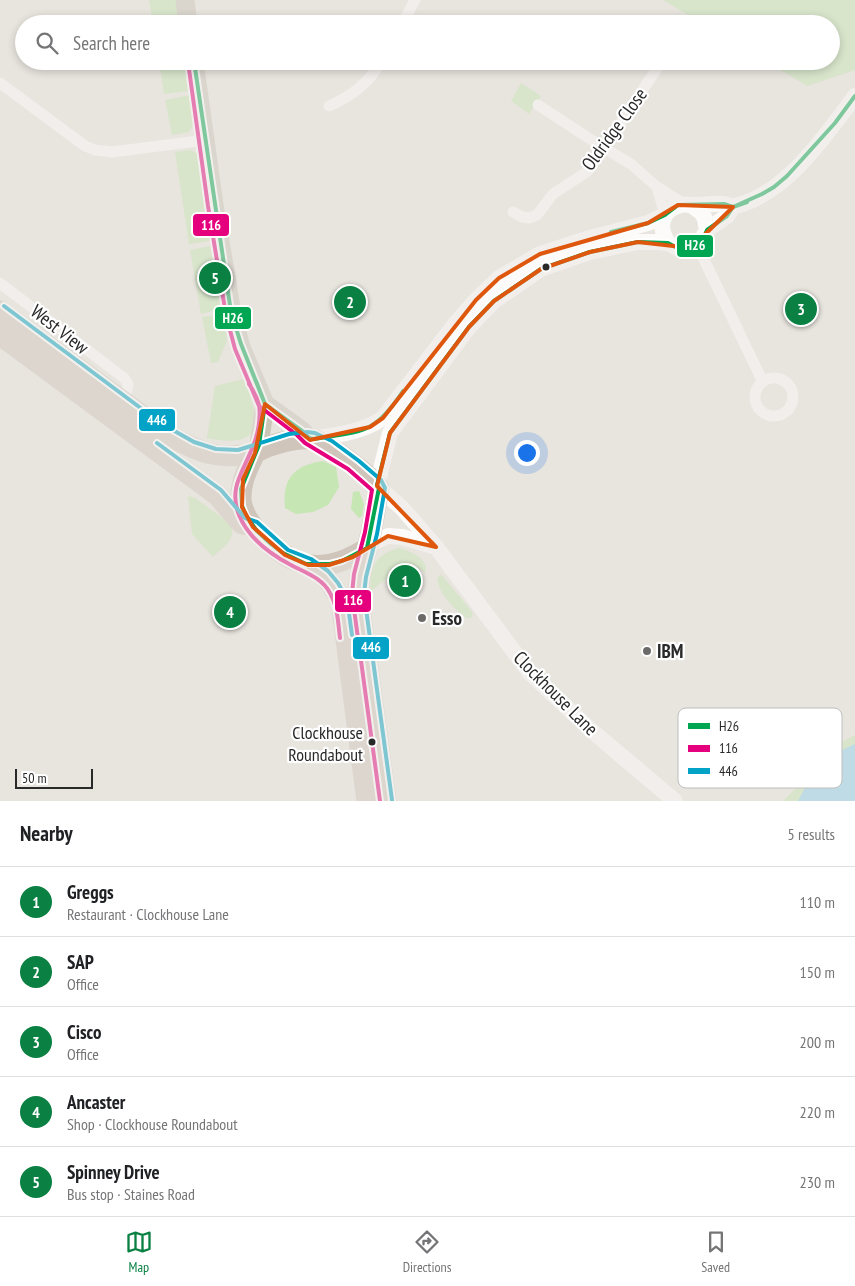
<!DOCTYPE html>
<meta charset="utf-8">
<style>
body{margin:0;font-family:"PT Sans Narrow",sans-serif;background:#f2f2f2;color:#202124}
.scale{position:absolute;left:15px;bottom:12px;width:78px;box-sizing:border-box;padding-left:5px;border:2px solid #292929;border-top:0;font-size:14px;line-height:18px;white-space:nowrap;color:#292929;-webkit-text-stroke:4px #fff;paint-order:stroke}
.you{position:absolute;left:526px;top:452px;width:18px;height:18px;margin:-12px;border:4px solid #fff;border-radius:50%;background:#1a73e8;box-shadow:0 0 0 8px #1a73e833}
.badge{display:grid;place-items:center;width:32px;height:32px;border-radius:50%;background:#0b8043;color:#fff;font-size:16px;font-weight:700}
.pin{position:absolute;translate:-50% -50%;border:2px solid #fff;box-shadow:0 1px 5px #0006}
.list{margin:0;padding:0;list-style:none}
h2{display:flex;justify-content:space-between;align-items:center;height:65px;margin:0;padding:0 20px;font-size:21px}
h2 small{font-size:16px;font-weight:400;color:#757577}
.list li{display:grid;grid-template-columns:32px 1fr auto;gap:15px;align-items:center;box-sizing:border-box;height:70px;padding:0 20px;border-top:1px solid #e0e0e0}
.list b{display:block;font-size:19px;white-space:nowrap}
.list p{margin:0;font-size:16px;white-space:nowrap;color:#757577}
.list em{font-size:16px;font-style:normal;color:#757577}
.icon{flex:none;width:28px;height:28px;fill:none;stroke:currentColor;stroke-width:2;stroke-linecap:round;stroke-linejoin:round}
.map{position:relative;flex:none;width:855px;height:801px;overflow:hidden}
.search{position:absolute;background:#fff;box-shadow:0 2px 8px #0003;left:15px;right:15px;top:15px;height:55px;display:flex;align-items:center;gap:12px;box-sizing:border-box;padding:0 18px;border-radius:28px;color:#757577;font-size:19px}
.sheet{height:415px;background:#fff}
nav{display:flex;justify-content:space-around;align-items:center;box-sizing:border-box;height:70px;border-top:1px solid #e0e0e0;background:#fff;font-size:14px;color:#757577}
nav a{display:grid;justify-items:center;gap:2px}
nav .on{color:#0b8043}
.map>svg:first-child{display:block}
</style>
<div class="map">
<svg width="855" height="801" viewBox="0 0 855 801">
<rect width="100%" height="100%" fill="#e8e4de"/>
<path fill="#c6e6b4" d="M 149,0 L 176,0 L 179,19 L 153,24 Z
M 663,0 L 855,0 L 855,70 L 807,86 L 766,61 L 831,61 L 831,24 L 703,24 Z
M 159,61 L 184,61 L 188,91 L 164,94 Z
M 521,83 L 541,96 L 529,114 L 511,101 Z
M 190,95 L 193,125 L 189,132 L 172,135 L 165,100 Z
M 191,150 L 199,155 L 210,241 L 189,244 L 175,152 Z
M 210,246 L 221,309 L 201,314 L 190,250 Z
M 223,314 L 227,341 L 218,362 L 211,363 L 202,317 Z
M 244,379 C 261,421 265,450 207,438 L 215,386 Z
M 323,461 L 336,467 L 339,487 L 328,505 L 313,512 L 296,514 L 285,508 C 282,479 294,465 323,461 Z
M 359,491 L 364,504 L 362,516 L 359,518 L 351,509 L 353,492 Z
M 188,496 L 195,498 L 231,524 C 236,541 224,546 213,557 L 192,534 Z
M 399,548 C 410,551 430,559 425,573 L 411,563 L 390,579 L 388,577 L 371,591 C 368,568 376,554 399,548 Z
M 441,574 L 473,613 L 471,618 L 466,618 C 453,608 440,595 437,579 Z
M 855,735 L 855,801 L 783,801 L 796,788 L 807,770 L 828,749 Z"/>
<path fill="#8cd0ef" d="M 855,744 L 855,801 L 798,801 C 814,770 823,758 855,744 Z"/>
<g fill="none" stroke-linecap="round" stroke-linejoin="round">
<path stroke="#fcfbfa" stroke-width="11" d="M 402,24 L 415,0
M 0,83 L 85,146 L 95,150 L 112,152 L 206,140
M 538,105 L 604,148 L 631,164 L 657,187 L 684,204
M 329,106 C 352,96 370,83 381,61
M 657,187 L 665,215
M 513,212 L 522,217 L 529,218 L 537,215 L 553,194 L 588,171 L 662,61
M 697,245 L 763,382
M 0,283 L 124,378 L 128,384 L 127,390 L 120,401
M755 397a19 19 0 1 1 38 0a19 19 0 1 1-38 0Z"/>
<path stroke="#fcfbfa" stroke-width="16" d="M 707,230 L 727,216 L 733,207
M 668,243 C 661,232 659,218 671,209 C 674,207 678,205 682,205 C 685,204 689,205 693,205 C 703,205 714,203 724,204 C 728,205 731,207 735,206 C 785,195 826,135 855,96
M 313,439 C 338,434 361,433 383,418 L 455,324 L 476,300 L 499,278 L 540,254 L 586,239 L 648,223 L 665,215
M 377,485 L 390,433 L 469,327 L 494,301 L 541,269 L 590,252 L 638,242 L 657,242 L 668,243 L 677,248 L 691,248 L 700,242 L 707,230 L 705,219 L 702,213 L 691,205
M 379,488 L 402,508 L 436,547 L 530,673 L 592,731 L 675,801
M 368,545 L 388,536 L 402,537 L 436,547"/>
<path stroke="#cac6b8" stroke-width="19" d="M 185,0 L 188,24
M 194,61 L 214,205 L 232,314 L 241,347 L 265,404 L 258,451
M 265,404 L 301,430 L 309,438"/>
<path stroke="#cfc5bb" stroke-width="21" d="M 0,311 L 170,436 C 202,454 219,460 255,453
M 0,335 L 217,495 L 242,524 L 248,525
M 367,548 C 350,559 331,568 310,565 C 284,562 243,526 241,500 C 240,482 248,468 255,453 C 267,445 297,437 311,439 C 325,441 371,476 379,488 L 371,533 L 360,576 L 358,594 L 386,801
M 308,565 C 325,574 333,585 341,601 L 367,801"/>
<defs>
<path id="bus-1" d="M 194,61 L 231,312 L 241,344 L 265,404 L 259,445 L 241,489 L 242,506 L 246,516 L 257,531 L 271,544 L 283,553 L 306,564 L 330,564 L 342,561 L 367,548 L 379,488 L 377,485 L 390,433 L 469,327 L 494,301 L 541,269 L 590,252 L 638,242 L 668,243 L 677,248 L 684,249 L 697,245 L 704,237 L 707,230 L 727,216 L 733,207 L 762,194 L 774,187 L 787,176 L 835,123 L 855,96
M 611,232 L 648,223 L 665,215 L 678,205 L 724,204 L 733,207 L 747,202
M 256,381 L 265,404 L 301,430 L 309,438 L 313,439 C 362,431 374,435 403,391"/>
<path id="bus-2" d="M 188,62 L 208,206 L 226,315 L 235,349 L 259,406 L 297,435 L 305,443 L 348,469 L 372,490 L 365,532 L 354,574 L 352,594 L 380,801
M 249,384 C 253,390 257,397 259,405 C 261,417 258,435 253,446 C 244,471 228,487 239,515 C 248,537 270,554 291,565 C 306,573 322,578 330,593 C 338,607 338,623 340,638"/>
<path id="bus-3" d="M 4,306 L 162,424 L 194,442 L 216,449 L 238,450 L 289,434 L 307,432 L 315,433 L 332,441 L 359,461 L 381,480 L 385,488 L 377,534 L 366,577 L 364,594 L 392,800
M 157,443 L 221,490 L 245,518 L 257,522 L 288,550 L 311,559 L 328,571 L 338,583 L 347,599 L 352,635"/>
</defs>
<use href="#bus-1" stroke="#fff" stroke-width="8"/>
<use href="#bus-2" stroke="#fff" stroke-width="8"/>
<use href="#bus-3" stroke="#fff" stroke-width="8"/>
<use href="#bus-1" stroke="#00a651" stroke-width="4"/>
<use href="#bus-2" stroke="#e5007d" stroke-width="4"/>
<use href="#bus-3" stroke="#02a3c6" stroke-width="4"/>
</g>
<path d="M0 0H855V801H0ZM 678,205 L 733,207 L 691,248 L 638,242 L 590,252 L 541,269 L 494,301 L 469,327 L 390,433 L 377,486 L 436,547 L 388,536 L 353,557 L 329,565 L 308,565 L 285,555 L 253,527 L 242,507 L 243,479 L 255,453 L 265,404 L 310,440 L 370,427 L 383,418 L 476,300 L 499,278 L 540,254 L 648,223 Z" fill="#e8e4de" fill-opacity=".55" fill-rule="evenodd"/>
<path fill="none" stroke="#de570d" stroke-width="4" stroke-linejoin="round" d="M 678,205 L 733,207 L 691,248 L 638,242 L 590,252 L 541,269 L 494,301 L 469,327 L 390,433 L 377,486 L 436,547 L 388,536 L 353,557 L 329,565 L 308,565 L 285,555 L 253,527 L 242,507 L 243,479 L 255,453 L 265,404 L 310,440 L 370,427 L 383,418 L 476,300 L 499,278 L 540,254 L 648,223 Z"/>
<g fill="#292929" stroke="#fff" stroke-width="2">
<circle cx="546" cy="267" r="4.5"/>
<circle cx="372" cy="742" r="4.5"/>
</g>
<g fill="#6c6a68" stroke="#fff" stroke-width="2">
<circle cx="422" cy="618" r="5"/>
<circle cx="647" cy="651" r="5"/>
</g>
<g text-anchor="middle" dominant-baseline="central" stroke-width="4.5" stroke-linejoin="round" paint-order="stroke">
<g font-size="18" fill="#292929" stroke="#fff" text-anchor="end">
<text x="363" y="732">Clockhouse<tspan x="363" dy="22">Roundabout</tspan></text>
</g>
<g font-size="19" fill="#292929" stroke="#fff">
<text transform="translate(614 129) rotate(-54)">Oldridge Close</text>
<text transform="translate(60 329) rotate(38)">West View</text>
<text transform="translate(556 693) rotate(45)">Clockhouse Lane</text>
</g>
<g font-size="19" font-weight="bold" fill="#292929" stroke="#fff" text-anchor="start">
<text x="432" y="618">Esso</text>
<text x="657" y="651">IBM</text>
</g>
</g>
<rect x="678" y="708" width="164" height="80" rx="8" fill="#fff" stroke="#bfbfbf" stroke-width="1"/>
<rect x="688" y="723" width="22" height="6" fill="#00a651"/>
<rect x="688" y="745" width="22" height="7" fill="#e5007d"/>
<rect x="688" y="768" width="22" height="6" fill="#02a3c6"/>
<g font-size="14" fill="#292929">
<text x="719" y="731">H26</text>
<text x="719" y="753">116</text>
<text x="719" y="776">446</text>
</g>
<g stroke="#fff" stroke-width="2">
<rect x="192" y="213" width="38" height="24" rx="5" fill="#e5007d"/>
<rect x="676" y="234" width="38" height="24" rx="5" fill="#00a651"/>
<rect x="214" y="306" width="38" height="24" rx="5" fill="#00a651"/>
<rect x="138" y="408" width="38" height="24" rx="5" fill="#02a3c6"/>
<rect x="334" y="589" width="38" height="24" rx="5" fill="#e5007d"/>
<rect x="352" y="636" width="38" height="24" rx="5" fill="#02a3c6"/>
</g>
<g font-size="14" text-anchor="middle" font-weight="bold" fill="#fff">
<text x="211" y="230">116</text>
<text x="695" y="250">H26</text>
<text x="233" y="323">H26</text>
<text x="157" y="425">446</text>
<text x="353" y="605">116</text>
<text x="371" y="652">446</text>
</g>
</svg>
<div class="scale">50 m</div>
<div class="you"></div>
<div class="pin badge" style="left:405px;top:581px">1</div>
<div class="pin badge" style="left:350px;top:302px">2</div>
<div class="pin badge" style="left:801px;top:309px">3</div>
<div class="pin badge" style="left:230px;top:612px">4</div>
<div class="pin badge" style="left:215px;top:278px">5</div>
<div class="search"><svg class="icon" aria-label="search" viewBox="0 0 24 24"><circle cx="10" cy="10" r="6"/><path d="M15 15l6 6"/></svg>Search here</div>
</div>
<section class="sheet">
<h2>Nearby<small>5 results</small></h2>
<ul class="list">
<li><span class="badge">1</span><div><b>Greggs</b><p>Restaurant · Clockhouse Lane</p></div><em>110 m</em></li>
<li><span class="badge">2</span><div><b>SAP</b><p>Office</p></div><em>150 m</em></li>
<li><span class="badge">3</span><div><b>Cisco</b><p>Office</p></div><em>200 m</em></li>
<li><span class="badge">4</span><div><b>Ancaster</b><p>Shop · Clockhouse Roundabout</p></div><em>220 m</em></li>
<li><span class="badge">5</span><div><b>Spinney Drive</b><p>Bus stop · Staines Road</p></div><em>230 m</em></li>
</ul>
</section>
<nav>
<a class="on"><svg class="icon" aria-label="map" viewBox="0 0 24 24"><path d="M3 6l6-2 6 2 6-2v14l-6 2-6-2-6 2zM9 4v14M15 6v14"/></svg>Map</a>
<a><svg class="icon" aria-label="directions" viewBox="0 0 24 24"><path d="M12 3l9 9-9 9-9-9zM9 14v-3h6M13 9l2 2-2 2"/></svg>Directions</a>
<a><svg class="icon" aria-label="saved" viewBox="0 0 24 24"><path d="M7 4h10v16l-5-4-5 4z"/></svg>Saved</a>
</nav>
